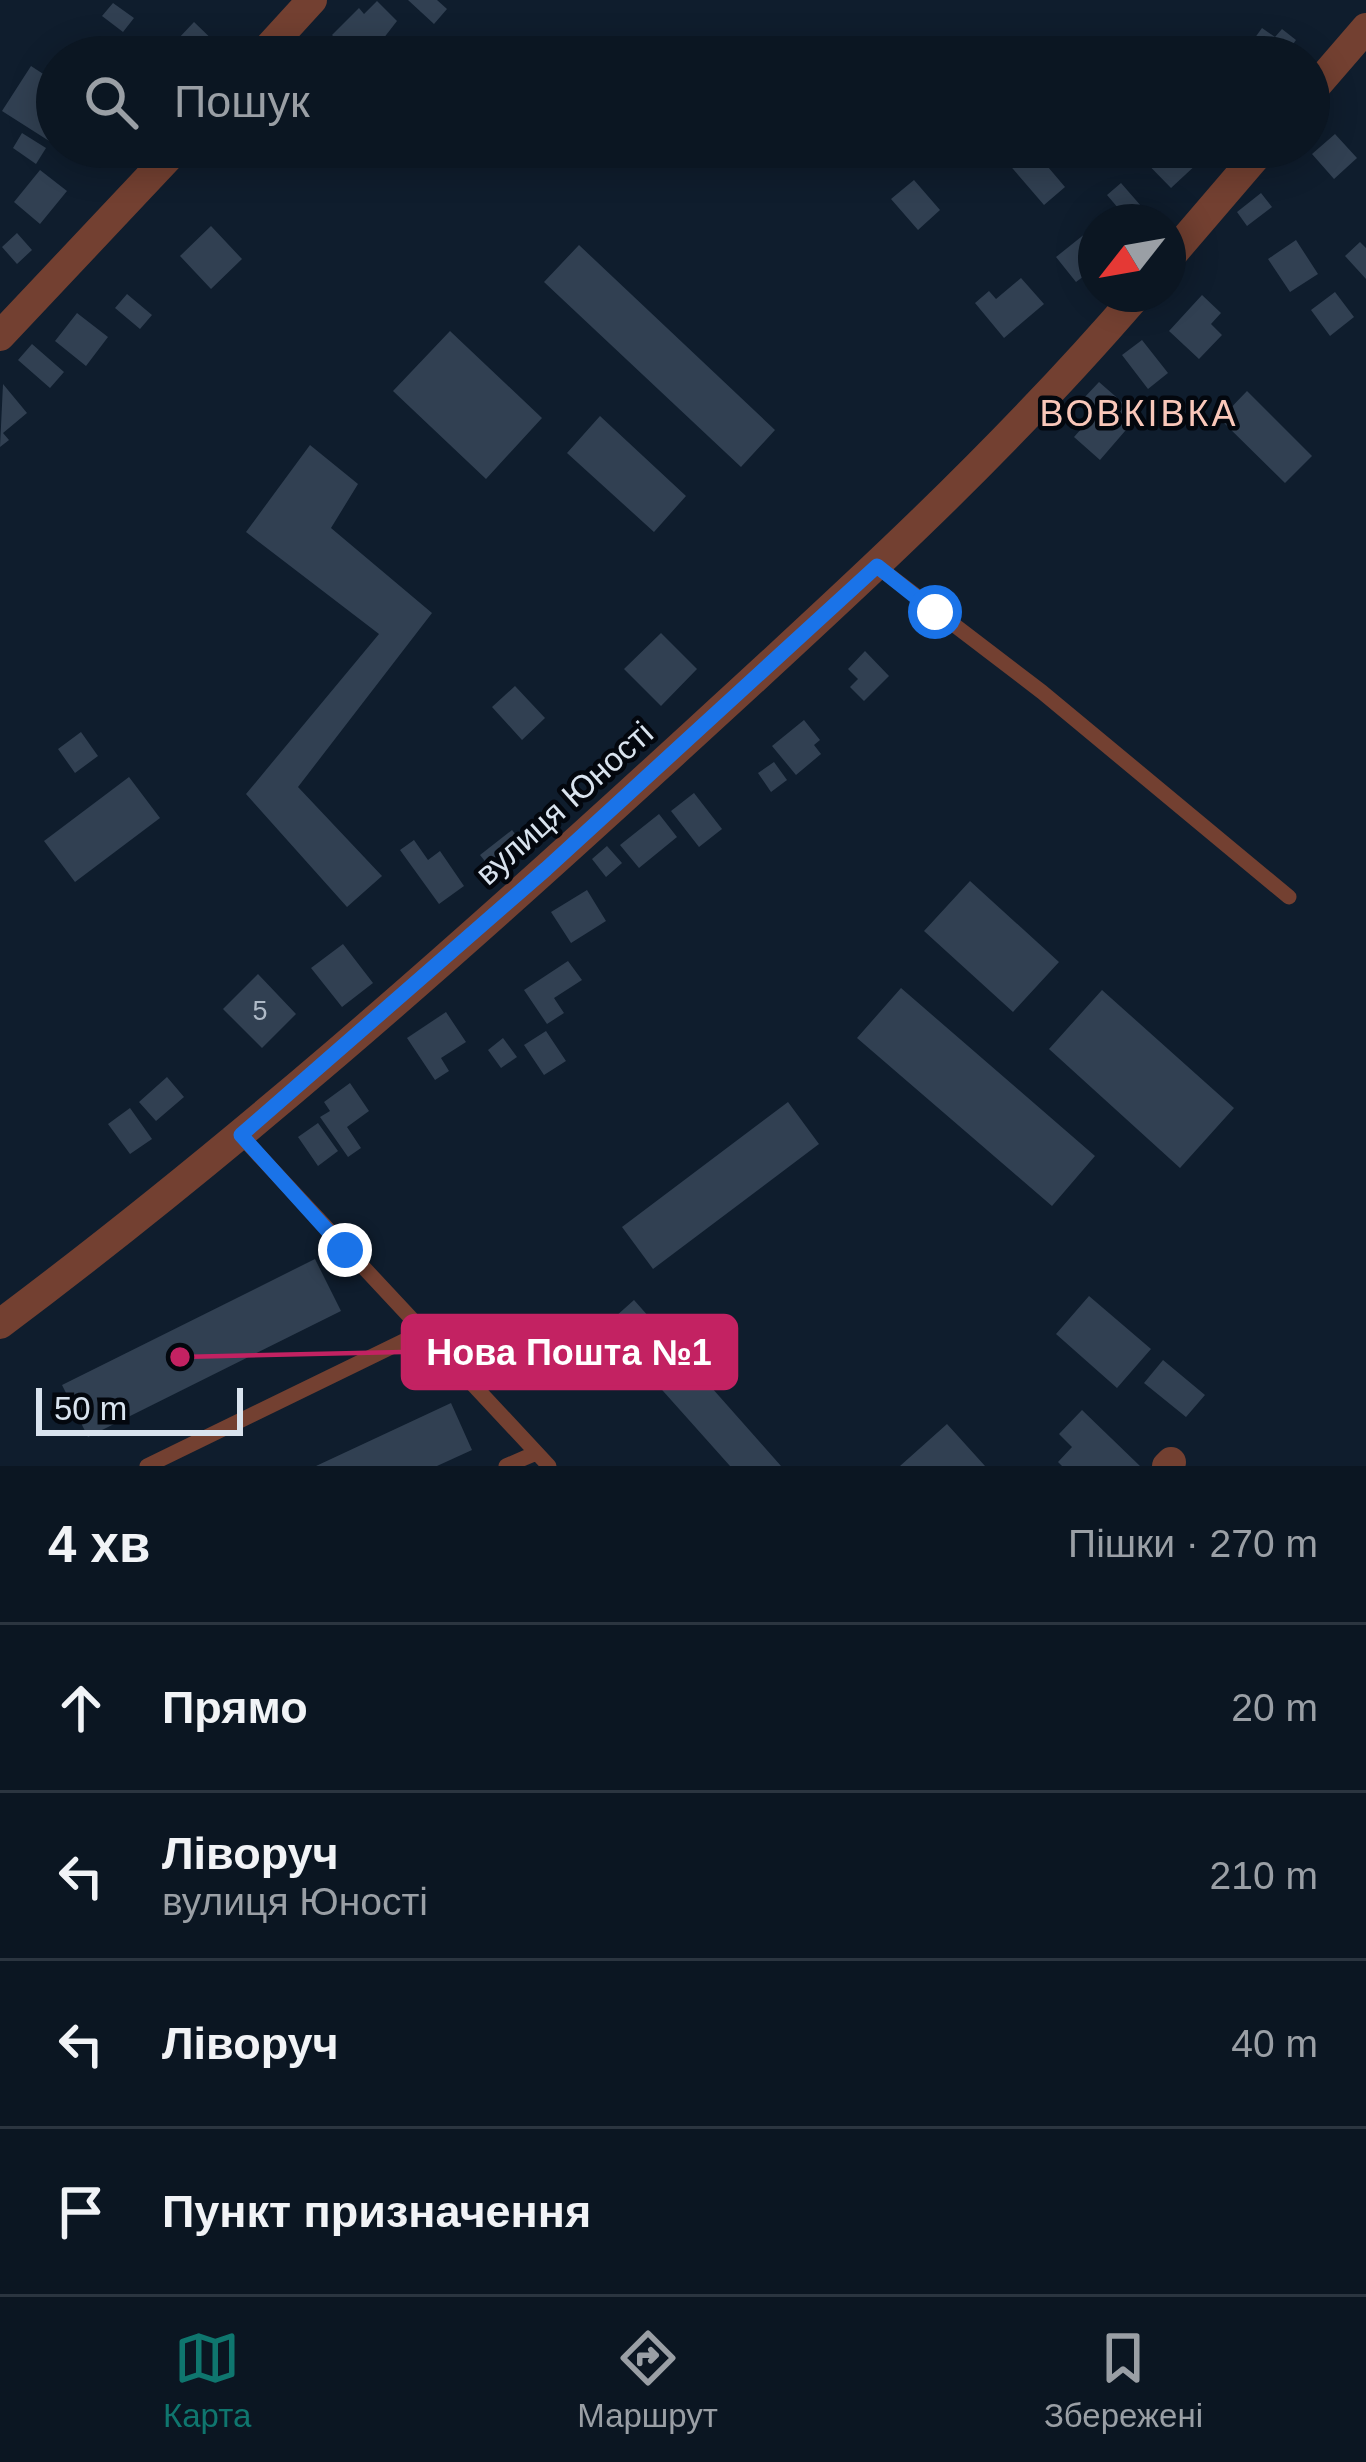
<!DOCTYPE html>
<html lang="uk">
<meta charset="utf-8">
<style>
body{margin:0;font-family:Arial,sans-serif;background:#141f2a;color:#f1f3f6}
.compass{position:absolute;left:1078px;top:204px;width:108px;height:108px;border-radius:50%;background:#0b1622;box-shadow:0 6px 30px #0003;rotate:239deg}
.scale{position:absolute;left:36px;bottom:30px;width:207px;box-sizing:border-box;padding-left:12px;border:6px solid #d9e3ee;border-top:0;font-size:33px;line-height:42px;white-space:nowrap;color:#d9e3ee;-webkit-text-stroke:9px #03070e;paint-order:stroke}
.stop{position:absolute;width:36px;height:36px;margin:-27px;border:9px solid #1a73e8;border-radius:50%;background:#fff}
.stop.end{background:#1a73e8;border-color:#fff;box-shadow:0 3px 12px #0008}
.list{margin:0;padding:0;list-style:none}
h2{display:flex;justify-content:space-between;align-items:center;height:156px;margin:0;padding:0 48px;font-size:51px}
h2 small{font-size:39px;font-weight:400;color:#9a9fa5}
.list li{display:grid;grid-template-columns:78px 1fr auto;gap:36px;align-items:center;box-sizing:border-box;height:168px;padding:0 48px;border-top:3px solid #2b3540}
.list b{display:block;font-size:45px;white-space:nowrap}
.list p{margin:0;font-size:39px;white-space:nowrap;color:#9a9fa5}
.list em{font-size:39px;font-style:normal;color:#9a9fa5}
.icon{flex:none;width:66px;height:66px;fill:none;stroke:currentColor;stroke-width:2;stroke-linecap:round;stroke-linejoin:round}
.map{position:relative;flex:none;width:1366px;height:1466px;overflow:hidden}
.search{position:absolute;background:#0b1622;box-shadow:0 6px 30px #0003;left:36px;right:36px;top:36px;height:132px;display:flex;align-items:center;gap:30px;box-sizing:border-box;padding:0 42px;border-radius:66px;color:#9a9fa5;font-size:45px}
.sheet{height:828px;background:#0b1622}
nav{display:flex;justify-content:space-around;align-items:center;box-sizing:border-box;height:168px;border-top:3px solid #2b3540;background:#0b1622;font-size:33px;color:#9a9fa5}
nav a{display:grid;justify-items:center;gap:6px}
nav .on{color:#0f766e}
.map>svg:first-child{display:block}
</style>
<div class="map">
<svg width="1366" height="1466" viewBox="0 0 1366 1466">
<rect width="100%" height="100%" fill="#0f1d2d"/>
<path fill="#314052" d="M 408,0 L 437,0 L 447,9 L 434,24 Z
M 377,1 L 397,21 L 369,57 L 354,57 L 332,35 L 359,8 L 364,14 Z
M 113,3 L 134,18 L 123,32 L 102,16 Z
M 194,22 L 221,48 L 212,57 L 196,57 L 177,40 Z
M 1262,28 L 1275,37 L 1282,29 L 1296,40 L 1284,57 L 1244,53 Z
M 128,37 L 156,57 L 114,57 Z
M 31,66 L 57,83 L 57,146 L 2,111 Z
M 22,133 L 46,148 L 36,164 L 13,148 Z
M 1335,134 L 1357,158 L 1334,179 L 1312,154 Z
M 994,147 L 1031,147 L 1065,187 L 1044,205 Z
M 1131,147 L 1184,147 L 1199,162 L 1171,188 Z
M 40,170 L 67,191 L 40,224 L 14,202 Z
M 914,180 L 940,210 L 918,230 L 891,199 Z
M 1121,183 L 1155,222 L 1130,222 L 1107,195 Z
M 1261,193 L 1272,207 L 1247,226 L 1237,212 Z
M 1096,225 L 1096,267 L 1076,282 L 1056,257 Z
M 211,226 L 242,259 L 211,289 L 180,256 Z
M 17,233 L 32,250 L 17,264 L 2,247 Z
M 1296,240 L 1318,274 L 1290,292 L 1268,259 Z
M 1360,242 L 1366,248 L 1366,279 L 1345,256 Z
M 579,245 L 775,430 L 741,467 L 544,282 Z
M 1021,278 L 1044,304 L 1004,338 L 975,303 L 989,291 L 996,299 Z
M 1335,292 L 1354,317 L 1330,336 L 1311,310 Z
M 127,294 L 152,315 L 140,329 L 115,308 Z
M 1202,295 L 1221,313 L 1211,324 L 1222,335 L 1199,359 L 1169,331 Z
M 77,313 L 108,337 L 86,366 L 55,341 Z
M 450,331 L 542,418 L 486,479 L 393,391 Z
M 1142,340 L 1168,373 L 1148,389 L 1122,355 Z
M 32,344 L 64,372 L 50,388 L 18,360 Z
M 1099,382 L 1138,416 L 1100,460 L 1074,437 L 1097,411 L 1083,399 Z
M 3,384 L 27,413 L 3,433 L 9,440 L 0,447 Z
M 1247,391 L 1312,456 L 1285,483 L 1220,419 Z
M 600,416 L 686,496 L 654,532 L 567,453 Z
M 310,445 L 358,484 L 331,528 L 432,613 L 298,787 L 382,876 L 347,907 L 246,794 L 379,634 L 246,532 Z
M 661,633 L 697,669 L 661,706 L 624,669 Z
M 865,651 L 889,676 L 864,701 L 850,687 L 858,679 L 848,669 Z
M 515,686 L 545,718 L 522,740 L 492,707 Z
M 804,720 L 820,740 L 814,745 L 821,754 L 796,775 L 772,746 Z
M 81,732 L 98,756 L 75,773 L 58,749 Z
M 774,762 L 787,780 L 771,792 L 758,773 Z
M 129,777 L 160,818 L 75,882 L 44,841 Z
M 694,793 L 722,829 L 699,847 L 671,811 Z
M 659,814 L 677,837 L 639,868 L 620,845 Z
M 512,830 L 524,845 L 492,870 L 480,855 Z
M 414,840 L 428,860 L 440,851 L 464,886 L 439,904 L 400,850 Z
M 607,846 L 622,863 L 606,877 L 592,859 Z
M 970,881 L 1059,962 L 1013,1012 L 924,931 Z
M 587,890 L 606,921 L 571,943 L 551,912 Z
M 343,944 L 373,983 L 342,1007 L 311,968 Z
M 568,961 L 582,980 L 554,998 L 564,1013 L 547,1024 L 524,990 Z
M 258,974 L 296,1014 L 262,1048 L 223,1009 Z
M 901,988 L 1095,1156 L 1052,1206 L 857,1038 Z
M 1102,990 L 1234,1108 L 1180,1168 L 1049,1049 Z
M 446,1012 L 466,1042 L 441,1058 L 449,1071 L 435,1080 L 407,1038 Z
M 546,1031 L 566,1061 L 544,1075 L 524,1045 Z
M 503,1038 L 517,1057 L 501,1068 L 488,1050 Z
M 167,1077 L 184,1097 L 156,1121 L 139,1102 Z
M 350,1083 L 369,1111 L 347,1127 L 361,1148 L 348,1157 L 320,1117 L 330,1111 L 324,1102 Z
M 788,1102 L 819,1144 L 653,1269 L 622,1227 Z
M 130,1108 L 152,1139 L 130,1154 L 108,1124 Z
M 318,1123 L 338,1151 L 318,1166 L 298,1137 Z
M 315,1259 L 341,1311 L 88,1437 L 62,1385 Z
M 1089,1296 L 1151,1349 L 1117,1388 L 1056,1334 Z
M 634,1300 L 781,1466 L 730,1466 L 605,1326 Z
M 1163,1360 L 1205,1395 L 1186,1417 L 1144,1383 Z
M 451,1403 L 472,1450 L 437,1466 L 316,1466 Z
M 1082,1410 L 1140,1466 L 1062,1466 L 1058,1462 L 1072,1447 L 1059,1434 Z
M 947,1424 L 985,1466 L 900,1466 Z"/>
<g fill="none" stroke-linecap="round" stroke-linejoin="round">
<path stroke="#734031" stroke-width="15" d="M 877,566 L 1042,692 L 1289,897
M 240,1135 L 549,1466
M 147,1466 L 420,1333
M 506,1466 L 536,1453"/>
<path stroke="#734031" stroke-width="30" d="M 260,57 L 312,0
M 1309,94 L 1366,28
M 1168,259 L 1264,147
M 0,336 L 178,147
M 0,1324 C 231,1151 447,960 659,766 C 825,614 991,465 1138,294
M 1167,1466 L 1171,1462"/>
</g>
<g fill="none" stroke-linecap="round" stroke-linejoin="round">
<path stroke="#1a73e8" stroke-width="15" d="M 345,1250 L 241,1135 L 546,869 L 877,566 L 935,612"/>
</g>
<g text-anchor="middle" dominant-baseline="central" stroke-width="9" stroke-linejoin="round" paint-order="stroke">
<g font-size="27" fill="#afbac7">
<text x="260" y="1011">5</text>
</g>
<g font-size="33" fill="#d9e3ee" stroke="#03070e">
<text transform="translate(564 803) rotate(-42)">вулиця Юності</text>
</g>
<g font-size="36" letter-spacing="3" fill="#f9c7b9" stroke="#03070e">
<text x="1139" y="413">ВОВКІВКА</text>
</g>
</g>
<path fill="none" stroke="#c32262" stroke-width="4.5" d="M180 1357L403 1352"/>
<circle fill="#c32262" stroke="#03070e" stroke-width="4.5" cx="180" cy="1357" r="12"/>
<rect fill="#c32262" stroke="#c32262" stroke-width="4.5" x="403" y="1316" width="333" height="72" rx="12"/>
<g font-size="36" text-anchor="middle" font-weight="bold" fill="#fff">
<text x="569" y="1365">Нова Пошта №1</text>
</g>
</svg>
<svg class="compass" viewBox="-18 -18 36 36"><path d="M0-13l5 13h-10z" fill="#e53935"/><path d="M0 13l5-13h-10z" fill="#9a9fa5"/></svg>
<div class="scale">50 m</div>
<div class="stop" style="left:935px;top:612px"></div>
<div class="stop end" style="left:345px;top:1250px"></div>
<div class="search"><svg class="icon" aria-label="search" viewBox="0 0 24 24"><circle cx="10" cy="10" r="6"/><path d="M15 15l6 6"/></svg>Пошук</div>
</div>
<section class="sheet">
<h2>4 хв<small>Пішки · 270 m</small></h2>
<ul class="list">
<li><svg class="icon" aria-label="ahead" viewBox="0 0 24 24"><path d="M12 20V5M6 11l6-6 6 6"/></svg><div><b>Прямо</b></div><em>20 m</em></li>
<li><svg class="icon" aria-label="left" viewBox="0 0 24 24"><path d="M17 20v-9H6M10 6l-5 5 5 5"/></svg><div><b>Ліворуч</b><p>вулиця Юності</p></div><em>210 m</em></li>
<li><svg class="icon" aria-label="left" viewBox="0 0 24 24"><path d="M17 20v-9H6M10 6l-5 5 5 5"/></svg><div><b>Ліворуч</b></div><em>40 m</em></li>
<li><svg class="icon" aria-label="arrive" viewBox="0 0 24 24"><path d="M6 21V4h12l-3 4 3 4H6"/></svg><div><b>Пункт призначення</b></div></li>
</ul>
</section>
<nav>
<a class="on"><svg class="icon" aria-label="map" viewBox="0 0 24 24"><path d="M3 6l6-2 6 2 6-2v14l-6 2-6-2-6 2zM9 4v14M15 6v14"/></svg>Карта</a>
<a><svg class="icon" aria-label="directions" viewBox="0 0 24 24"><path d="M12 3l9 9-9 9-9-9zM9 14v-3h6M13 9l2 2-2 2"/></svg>Маршрут</a>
<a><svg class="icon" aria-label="saved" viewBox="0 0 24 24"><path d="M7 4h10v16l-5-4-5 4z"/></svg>Збережені</a>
</nav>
